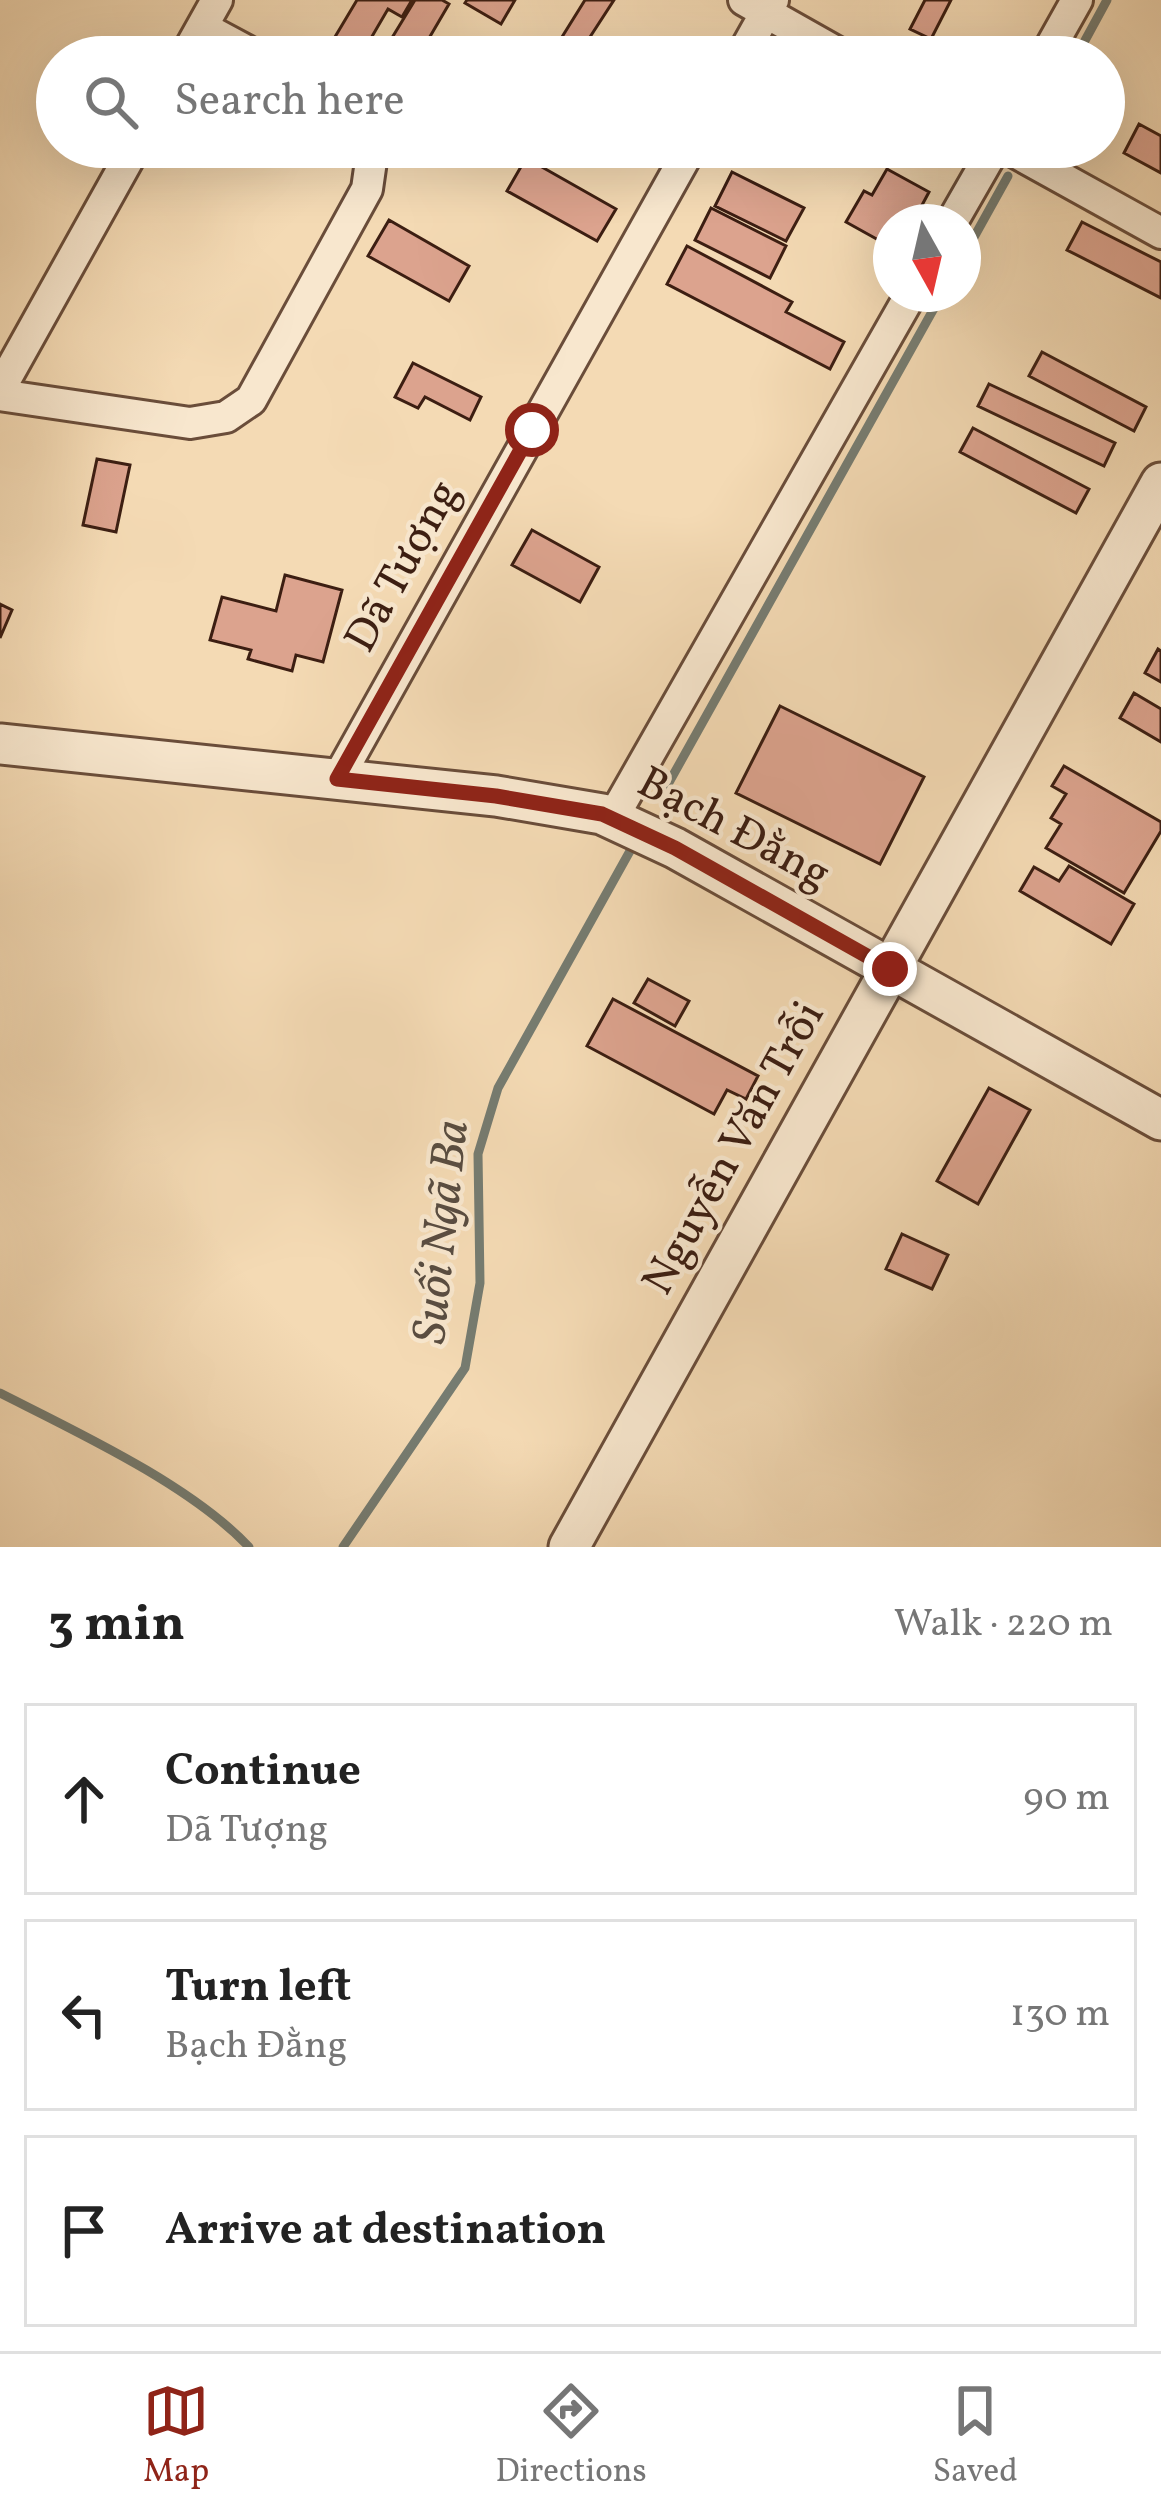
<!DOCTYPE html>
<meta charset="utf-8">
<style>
body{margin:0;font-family:Vollkorn,serif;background:#f6f6f6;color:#222}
.compass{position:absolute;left:873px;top:204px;width:108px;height:108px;border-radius:50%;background:#fff;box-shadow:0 12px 48px #0002;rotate:172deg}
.stop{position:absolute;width:36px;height:36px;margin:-27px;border:9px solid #8f2418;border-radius:50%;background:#fff}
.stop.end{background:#8f2418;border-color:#fff;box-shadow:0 3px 12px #0008}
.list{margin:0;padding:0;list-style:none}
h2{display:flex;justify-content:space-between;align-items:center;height:156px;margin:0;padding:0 48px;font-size:51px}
h2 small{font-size:39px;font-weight:400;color:#767676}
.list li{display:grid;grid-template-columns:78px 1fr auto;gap:36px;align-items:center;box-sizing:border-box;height:192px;margin:0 24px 24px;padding:0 24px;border:3px solid #e0e0e0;border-radius:0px}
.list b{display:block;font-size:45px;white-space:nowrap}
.list p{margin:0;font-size:39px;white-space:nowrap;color:#767676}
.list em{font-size:39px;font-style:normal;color:#767676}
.icon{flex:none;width:66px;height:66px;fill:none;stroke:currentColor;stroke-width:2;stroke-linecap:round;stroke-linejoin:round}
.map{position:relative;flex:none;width:1161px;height:1547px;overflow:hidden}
.search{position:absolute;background:#fff;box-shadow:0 12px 48px #0002;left:36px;right:36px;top:36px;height:132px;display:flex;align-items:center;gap:30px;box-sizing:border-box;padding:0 42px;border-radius:66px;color:#767676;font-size:45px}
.sheet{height:804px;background:#fff}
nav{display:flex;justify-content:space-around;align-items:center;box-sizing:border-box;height:168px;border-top:3px solid #e0e0e0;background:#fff;font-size:33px;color:#767676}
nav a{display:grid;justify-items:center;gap:6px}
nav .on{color:#8f2418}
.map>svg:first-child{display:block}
</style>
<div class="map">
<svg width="1161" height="1547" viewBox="0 0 1161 1547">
<rect width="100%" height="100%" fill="#f4dab4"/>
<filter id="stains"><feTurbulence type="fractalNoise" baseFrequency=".00167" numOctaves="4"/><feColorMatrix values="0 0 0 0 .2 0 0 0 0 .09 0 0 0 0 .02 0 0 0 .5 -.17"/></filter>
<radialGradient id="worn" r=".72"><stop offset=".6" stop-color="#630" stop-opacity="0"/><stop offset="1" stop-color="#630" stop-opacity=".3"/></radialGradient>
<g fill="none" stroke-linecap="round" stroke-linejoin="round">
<path stroke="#767c71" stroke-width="9" d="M 1076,57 L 1107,0
M 963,257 L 1008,176
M 667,786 L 942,294
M 0,1393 C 77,1432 191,1485 249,1547
M 343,1547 L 465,1368 L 480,1283 L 478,1154 L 498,1088 L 630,851"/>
</g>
<path fill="#dca38e" stroke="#3c1e12" stroke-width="3" d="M 357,0 L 412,0 L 402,17 L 388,9 L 360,57 L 323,57 Z
M 415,0 L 442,0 L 449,4 L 418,57 L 405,57 L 387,46 Z
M 467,0 L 515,0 L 501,24 L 465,3 Z
M 585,0 L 614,0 L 577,57 L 557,45 Z
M 925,0 L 951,0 L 931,39 L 910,29 Z
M 1139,124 L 1161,136 L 1161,173 L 1124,153 Z
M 610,147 L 635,147 L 630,158 Z
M 526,158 L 616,209 L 597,241 L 507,191 Z
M 887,169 L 929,192 L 913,222 L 891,222 L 891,247 L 846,222 L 864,191 L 872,195 Z
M 732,172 L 804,208 L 786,241 L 715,206 Z
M 711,208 L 786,246 L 770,278 L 695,240 Z
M 389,220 L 469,266 L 449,301 L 368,256 Z
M 1082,222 L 1161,262 L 1161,298 L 1067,250 Z
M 687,246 L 792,302 L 786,312 L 844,342 L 830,369 L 667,284 Z
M 1042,352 L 1146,407 L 1134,431 L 1029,376 Z
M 413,363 L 481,397 L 470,420 L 425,397 L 418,408 L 395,397 Z
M 989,384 L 1115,443 L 1104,466 L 978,406 Z
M 973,428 L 1089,489 L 1076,513 L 960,452 Z
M 97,459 L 130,465 L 116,532 L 83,525 Z
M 532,530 L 599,567 L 580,602 L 512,565 Z
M 285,575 L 342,590 L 323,662 L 296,655 L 292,671 L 248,659 L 251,650 L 210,640 L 222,597 L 276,611 Z
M 0,604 L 12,610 L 0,638 Z
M 1158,649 L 1161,651 L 1161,682 L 1145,673 Z
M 1134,693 L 1161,709 L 1161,742 L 1120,718 Z
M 780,706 L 924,777 L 880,864 L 736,793 Z
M 1064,766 L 1161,822 L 1161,831 L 1124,893 L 1046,848 L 1061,824 L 1051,818 L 1066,794 L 1052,786 Z
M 1069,866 L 1134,904 L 1111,944 L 1020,891 L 1034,867 L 1059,881 Z
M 648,979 L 689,1001 L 675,1026 L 634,1003 Z
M 613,999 L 758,1076 L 746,1099 L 727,1090 L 714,1114 L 587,1046 Z
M 989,1088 L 1030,1110 L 978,1204 L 937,1181 Z
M 902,1234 L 948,1255 L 932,1289 L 886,1269 Z"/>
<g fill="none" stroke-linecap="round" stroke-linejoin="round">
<defs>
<path id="minor" d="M 744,0 L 845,57
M 202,27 L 258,57
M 185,57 L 217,0
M 741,57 L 773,0
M 1045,57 L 1077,0
M 1006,147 L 1161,233
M 952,222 L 995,147
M 0,389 L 135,147
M 0,395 L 190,423 L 226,417 L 251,400 L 367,189 L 373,147
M 337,780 L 691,147
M 612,819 L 911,294"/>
<path id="tertiary" d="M 0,744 L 496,796 L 602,814 L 675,848 L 1161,1120
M 569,1547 L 1161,483"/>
</defs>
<use href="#minor" stroke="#6a4d3a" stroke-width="36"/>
<use href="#tertiary" stroke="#6a4d3a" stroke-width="45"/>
<use href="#minor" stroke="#f8e7ce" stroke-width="30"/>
<use href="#tertiary" stroke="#f8e7ce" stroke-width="39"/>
</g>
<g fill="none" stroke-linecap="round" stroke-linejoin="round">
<path stroke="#8f2418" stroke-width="15" d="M 532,430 L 337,779 L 496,796 L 602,814 L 675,848 L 890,969"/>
</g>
<g text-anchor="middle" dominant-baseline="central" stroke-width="9" stroke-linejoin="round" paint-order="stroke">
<g font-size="45" fill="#3c1e12" stroke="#f8e7ce">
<text transform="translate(404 567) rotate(-61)">Dã Tượng</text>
<text transform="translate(733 830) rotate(28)">Bạch Đằng</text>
<text transform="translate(735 1149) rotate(-61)">Nguyễn Văn Trỗi</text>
</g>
<g font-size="48" font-style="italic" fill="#594d41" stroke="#f8e7ce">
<text transform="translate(443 1232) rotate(-84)">Suối Ngã Ba</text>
</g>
</g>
<rect width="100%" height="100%" filter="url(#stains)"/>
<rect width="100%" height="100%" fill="url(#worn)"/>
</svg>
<svg class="compass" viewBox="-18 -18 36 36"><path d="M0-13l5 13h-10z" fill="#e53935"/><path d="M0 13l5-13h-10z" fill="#767676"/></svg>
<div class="stop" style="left:532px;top:430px"></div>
<div class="stop end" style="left:890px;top:969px"></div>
<div class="search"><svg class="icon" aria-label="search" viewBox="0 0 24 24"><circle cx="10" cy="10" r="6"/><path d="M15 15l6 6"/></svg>Search here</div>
</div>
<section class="sheet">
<h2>3 min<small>Walk · 220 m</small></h2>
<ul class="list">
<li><svg class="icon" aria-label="ahead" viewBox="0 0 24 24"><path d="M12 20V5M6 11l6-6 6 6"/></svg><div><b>Continue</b><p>Dã Tượng</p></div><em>90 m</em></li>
<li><svg class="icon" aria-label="left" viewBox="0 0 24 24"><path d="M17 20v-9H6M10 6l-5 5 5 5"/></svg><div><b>Turn left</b><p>Bạch Đằng</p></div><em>130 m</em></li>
<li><svg class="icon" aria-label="arrive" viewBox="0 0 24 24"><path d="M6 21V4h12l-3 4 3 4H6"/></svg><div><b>Arrive at destination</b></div></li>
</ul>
</section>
<nav>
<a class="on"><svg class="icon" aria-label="map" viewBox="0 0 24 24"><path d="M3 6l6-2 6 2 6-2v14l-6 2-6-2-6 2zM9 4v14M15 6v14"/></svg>Map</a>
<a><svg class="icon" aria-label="directions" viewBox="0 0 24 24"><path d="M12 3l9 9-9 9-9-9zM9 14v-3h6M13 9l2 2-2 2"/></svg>Directions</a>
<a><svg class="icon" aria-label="saved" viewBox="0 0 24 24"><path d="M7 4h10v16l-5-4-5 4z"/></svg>Saved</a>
</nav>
